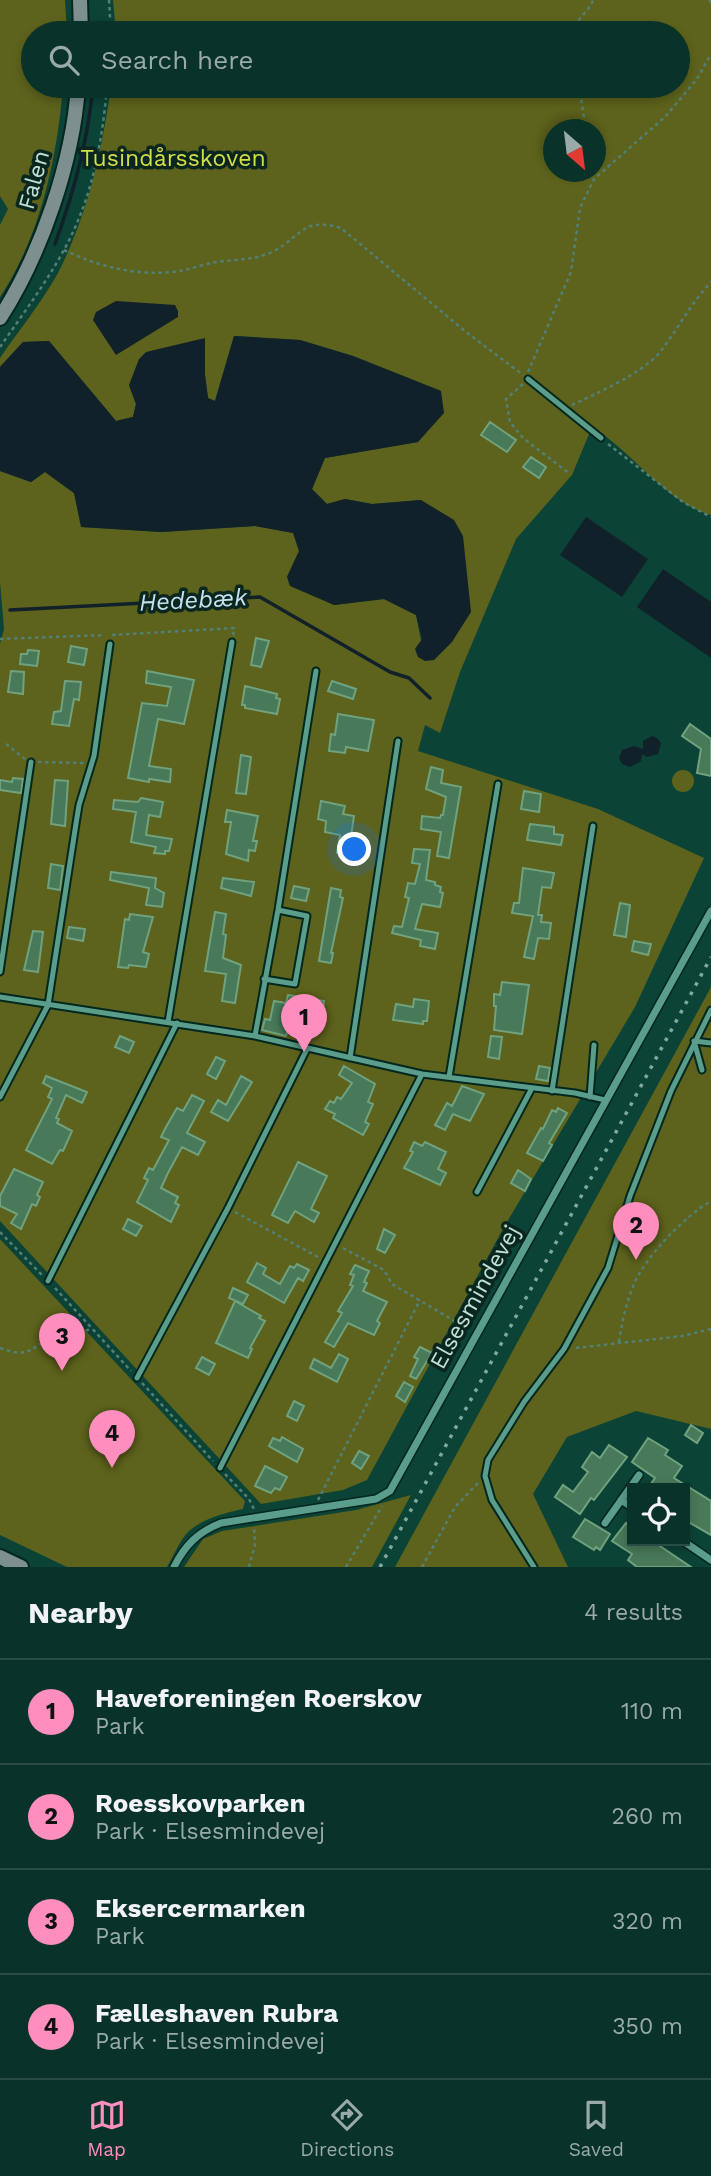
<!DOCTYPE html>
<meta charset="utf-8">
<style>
body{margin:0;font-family:"Work Sans",sans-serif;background:#123a31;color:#f1f3f6}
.controls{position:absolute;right:21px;bottom:21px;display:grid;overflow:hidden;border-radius:0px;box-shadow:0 4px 10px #0003}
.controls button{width:63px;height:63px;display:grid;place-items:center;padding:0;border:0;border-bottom:2px solid #294d46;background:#093229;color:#f1f3f6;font:35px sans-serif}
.compass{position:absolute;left:543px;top:119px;width:63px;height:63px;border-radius:50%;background:#093229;box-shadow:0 4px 10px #0003;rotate:152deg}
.you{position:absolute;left:355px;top:850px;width:24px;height:24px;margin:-18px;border:5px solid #fff;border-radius:50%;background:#1a73e8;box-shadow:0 0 0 10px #1a73e833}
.badge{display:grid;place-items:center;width:46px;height:46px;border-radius:50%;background:#fd8ebe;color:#111;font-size:23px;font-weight:700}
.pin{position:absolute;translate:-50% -58px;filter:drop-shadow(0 2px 4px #0008)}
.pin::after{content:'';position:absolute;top:37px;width:24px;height:21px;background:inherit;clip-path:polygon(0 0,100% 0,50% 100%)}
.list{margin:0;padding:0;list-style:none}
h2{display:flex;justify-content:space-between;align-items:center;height:91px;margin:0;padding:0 28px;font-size:30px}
h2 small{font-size:23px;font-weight:400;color:#99aaa8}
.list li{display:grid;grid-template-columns:46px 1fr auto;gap:21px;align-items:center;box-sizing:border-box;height:105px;padding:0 28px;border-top:2px solid #294d46}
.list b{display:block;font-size:26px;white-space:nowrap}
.list p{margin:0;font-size:23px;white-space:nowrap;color:#99aaa8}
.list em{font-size:23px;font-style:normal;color:#99aaa8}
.icon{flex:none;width:38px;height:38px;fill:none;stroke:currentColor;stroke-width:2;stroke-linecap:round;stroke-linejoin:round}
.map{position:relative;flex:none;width:711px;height:1567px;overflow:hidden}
.search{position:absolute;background:#093229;box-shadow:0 4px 10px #0003;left:21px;right:21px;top:21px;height:77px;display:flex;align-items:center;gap:18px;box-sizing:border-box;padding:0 24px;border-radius:38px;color:#99aaa8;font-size:26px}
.sheet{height:511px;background:#093229}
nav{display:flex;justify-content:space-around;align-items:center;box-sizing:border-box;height:98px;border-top:2px solid #294d46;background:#093229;font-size:19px;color:#99aaa8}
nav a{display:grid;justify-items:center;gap:4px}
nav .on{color:#fd8ebe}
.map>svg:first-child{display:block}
</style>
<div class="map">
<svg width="711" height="1567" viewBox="0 0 711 1567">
<rect width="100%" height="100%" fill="#0c4337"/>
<path fill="#5d621c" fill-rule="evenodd" d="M 0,0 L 65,0 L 67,33 L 33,33 L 33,86 L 63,86 C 57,158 41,235 0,297 L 0,225 L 8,209 L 0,196 Z
M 113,0 L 711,0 L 711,515 C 666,503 632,451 592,427 L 572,475 L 516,539 L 460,672 L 440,733 L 425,725 L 418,751 L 598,809 L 704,858 L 635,1007 L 504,1227 L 367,1480 L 343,1490 L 261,1504 L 0,1221 L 0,644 L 4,629 L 0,582 L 0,471 L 31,482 L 45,472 L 74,493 L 82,527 L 161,532 L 255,526 L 294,533 L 299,551 L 287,577 L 334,605 L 384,599 L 416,615 L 425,661 L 421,500 L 372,504 L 345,499 L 327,504 L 312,489 L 325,458 L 418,442 L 441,391 L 353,356 L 300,340 L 234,336 L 215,401 L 208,398 L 205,375 L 129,385 L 136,404 L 133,417 L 116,421 L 49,341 L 23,342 L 0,367 L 0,358 C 19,330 42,302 58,273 C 88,214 102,151 111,86 L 678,86 L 678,33 L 116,33 ZM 554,130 L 596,130 L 596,172 L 554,172 Z
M672 781a11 11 0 1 1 22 0a11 11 0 1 1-22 0Z
M 711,987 L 711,1429 L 636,1411 L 567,1437 L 533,1494 L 568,1567 L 395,1567 Z
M 0,1239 L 245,1501 L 243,1509 C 224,1513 201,1519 187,1533 C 179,1542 173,1557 167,1567 L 67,1567 L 0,1535 Z
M 411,1495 L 372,1567 L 184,1567 L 203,1539 L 222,1531 L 356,1510 Z"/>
<path fill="#11212a" d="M 116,301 L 175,305 L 178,311 L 178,317 L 116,355 L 93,320 L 96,312 Z
M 234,336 L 300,340 L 353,356 L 441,391 L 444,413 L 418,442 L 325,458 L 312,489 L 327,504 L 345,499 L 372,504 L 421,500 L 454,520 L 463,536 L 471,612 L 452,642 L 434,660 L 425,661 L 418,657 L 415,649 L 422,639 L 416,615 L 384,599 L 334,605 L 290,586 L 287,577 L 299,551 L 293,533 L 255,526 L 161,532 L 81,527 L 74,493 L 45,472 L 31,482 L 0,471 L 0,367 L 23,342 L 49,341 L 116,421 L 133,417 L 136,404 L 129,385 L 139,359 L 146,352 L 205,338 L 205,375 L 208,398 L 215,401 Z
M 586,517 L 648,559 L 622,597 L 560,555 Z
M 663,569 L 711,602 L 711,658 L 637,607 Z
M 652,736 L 657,738 L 661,743 L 658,754 L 647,757 L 642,754 L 641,761 L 630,767 L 622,764 L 619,758 L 622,750 L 634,746 L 643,749 L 643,741 Z"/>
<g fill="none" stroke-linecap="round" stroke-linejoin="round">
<path stroke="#11212a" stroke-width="3.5" d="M 55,244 C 74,192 88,141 93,86
M 10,610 L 260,597 L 390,672 L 409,678 L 430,698"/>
</g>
<path fill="#487958" stroke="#70a27f" stroke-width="2" d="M 490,422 L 516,440 L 507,452 L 481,435 Z
M 531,457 L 546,467 L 539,478 L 523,467 Z
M 256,638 L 269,641 L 261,667 L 251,665 Z
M 71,646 L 87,649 L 84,665 L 68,662 Z
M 28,650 L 39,651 L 37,666 L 20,664 L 21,654 L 27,654 Z
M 11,671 L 24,672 L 23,694 L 8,692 Z
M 147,671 L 194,680 L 184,724 L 158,719 L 149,766 L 171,769 L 170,782 L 149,779 L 149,782 L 128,778 L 142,703 L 167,706 L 171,687 L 146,683 Z
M 65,681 L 81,682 L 79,700 L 74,699 L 69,726 L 52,724 L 54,712 L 61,711 Z
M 332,681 L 356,689 L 353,699 L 328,691 Z
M 245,686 L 277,694 L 276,698 L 280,699 L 277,714 L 245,708 L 245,705 L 242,705 Z
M 338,714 L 374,720 L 368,751 L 346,747 L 345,753 L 329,751 L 331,734 L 335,735 Z
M 690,724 L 711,739 L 711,776 L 697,773 L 701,749 L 682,736 Z
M 241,755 L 251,757 L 246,794 L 236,793 Z
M 431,767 L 443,770 L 441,783 L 461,787 L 449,858 L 437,856 L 441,832 L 421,829 L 422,816 L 440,818 L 441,815 L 443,815 L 446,797 L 426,789 Z
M 13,778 L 23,779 L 21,793 L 0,790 L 0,780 L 12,782 Z
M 55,780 L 68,781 L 65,826 L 51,824 Z
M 524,791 L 541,794 L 539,812 L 521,809 Z
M 141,798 L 163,802 L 160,817 L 149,815 L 146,835 L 172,839 L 169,851 L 165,851 L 165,854 L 154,853 L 156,847 L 131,842 L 136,812 L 113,809 L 114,800 L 138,802 Z
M 321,801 L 345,806 L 343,814 L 354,816 L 350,844 L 361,846 L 360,856 L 337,853 L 340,835 L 325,832 L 326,821 L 318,819 Z
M 227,810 L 258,816 L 253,841 L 257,841 L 255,851 L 249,850 L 248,861 L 226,854 L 231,822 L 225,822 Z
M 530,824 L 554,827 L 554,834 L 563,835 L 561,845 L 527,840 Z
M 414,849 L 430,850 L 426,880 L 435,882 L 435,885 L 441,887 L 440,892 L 443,893 L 440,907 L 422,904 L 415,929 L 438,933 L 435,949 L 420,946 L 421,940 L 392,933 L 394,926 L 402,927 L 409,898 L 405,897 L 408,883 L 415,884 L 420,864 L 412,863 Z
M 51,864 L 63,866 L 60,890 L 48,888 Z
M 523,868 L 554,873 L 551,888 L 542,887 L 538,915 L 542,915 L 541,922 L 551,923 L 549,939 L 538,938 L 534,959 L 524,957 L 533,916 L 512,913 L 514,903 L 519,903 Z
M 111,872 L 156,878 L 155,888 L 164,893 L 162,907 L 146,905 L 149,888 L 110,880 Z
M 223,878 L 254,882 L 251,896 L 221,888 Z
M 294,886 L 309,889 L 306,901 L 291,898 Z
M 331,888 L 341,890 L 340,897 L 343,898 L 331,953 L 333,953 L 331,963 L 319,961 Z
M 620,903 L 630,905 L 626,937 L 614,935 Z
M 215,912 L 226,914 L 223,934 L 226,935 L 223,958 L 241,965 L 235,1003 L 222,1001 L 226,974 L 205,971 Z
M 130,914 L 153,917 L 143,952 L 149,954 L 146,967 L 129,965 L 128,968 L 118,967 L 125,919 L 129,920 Z
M 69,927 L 85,929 L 83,941 L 67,938 Z
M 33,931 L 43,932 L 38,972 L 24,970 Z
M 634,941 L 651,944 L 648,955 L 632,951 Z
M 502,982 L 529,985 L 522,1034 L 494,1030 L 496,1006 L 494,1006 L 494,994 L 500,995 Z
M 288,995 L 324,1001 L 321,1026 L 290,1022 L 286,1036 L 262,1030 L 265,1019 L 270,1020 L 274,1001 L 286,1003 Z
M 414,999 L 429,1001 L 427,1021 L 423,1021 L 423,1024 L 393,1020 L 396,1004 L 413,1007 Z
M 120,1036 L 134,1042 L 129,1053 L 115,1047 Z
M 491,1036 L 502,1037 L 499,1059 L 488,1057 Z
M 216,1057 L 225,1061 L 216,1079 L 207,1074 Z
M 344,1066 L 375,1084 L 368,1102 L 373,1104 L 365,1122 L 369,1124 L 363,1135 L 333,1118 L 335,1114 L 325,1109 L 330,1101 L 334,1103 L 337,1097 L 341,1099 L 352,1083 L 339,1075 Z
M 539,1066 L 550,1068 L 548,1081 L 536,1079 Z
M 46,1076 L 87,1092 L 82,1103 L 66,1095 L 56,1118 L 59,1119 L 57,1123 L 72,1131 L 63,1151 L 60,1150 L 52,1164 L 26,1150 L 52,1099 L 48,1097 L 52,1088 L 43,1083 Z
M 241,1076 L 252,1082 L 228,1121 L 211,1112 L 218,1100 L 226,1105 Z
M 462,1086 L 484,1094 L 470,1121 L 453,1114 L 445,1130 L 435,1125 L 447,1103 L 452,1106 Z
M 192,1095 L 204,1101 L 187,1133 L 205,1142 L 198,1155 L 182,1147 L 168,1173 L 161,1188 L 178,1197 L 175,1203 L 179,1205 L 171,1222 L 137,1202 L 148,1180 L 144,1178 L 149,1168 L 153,1170 L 169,1140 L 161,1137 L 166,1127 L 177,1108 L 183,1111 Z
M 558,1108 L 567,1113 L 549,1143 L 552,1145 L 543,1161 L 527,1153 L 541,1128 L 543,1129 L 552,1110 L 556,1112 Z
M 414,1142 L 422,1146 L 425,1142 L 446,1152 L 438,1169 L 446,1173 L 440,1185 L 404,1168 L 413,1152 L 410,1151 Z
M 298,1162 L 327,1176 L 311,1209 L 319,1213 L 314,1222 L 295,1211 L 288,1223 L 272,1215 Z
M 14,1169 L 43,1182 L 37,1195 L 40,1197 L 36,1206 L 32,1204 L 21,1229 L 11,1223 L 17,1214 L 0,1206 L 0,1196 Z
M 518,1170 L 531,1179 L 525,1191 L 511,1183 Z
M 128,1219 L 142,1226 L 136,1236 L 123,1229 Z
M 384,1229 L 395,1235 L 385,1253 L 377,1249 Z
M 257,1263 L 266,1268 L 263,1274 L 280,1284 L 290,1266 L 294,1268 L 297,1264 L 309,1270 L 303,1281 L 298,1278 L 284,1303 L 247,1282 Z
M 355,1265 L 369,1271 L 364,1282 L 367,1283 L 363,1291 L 387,1302 L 377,1321 L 380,1323 L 374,1335 L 348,1323 L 334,1347 L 325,1342 L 342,1313 L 338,1311 L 353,1286 L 350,1285 L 354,1275 L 350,1274 Z
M 233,1288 L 248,1295 L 243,1304 L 229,1298 Z
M 235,1301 L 261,1316 L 259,1318 L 265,1321 L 250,1348 L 252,1349 L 248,1358 L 216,1343 Z
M 420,1347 L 432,1353 L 416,1379 L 410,1376 L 418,1359 L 414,1357 Z
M 339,1354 L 348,1359 L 337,1382 L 310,1368 L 314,1359 L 331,1368 Z
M 202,1357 L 215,1364 L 209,1375 L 196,1368 Z
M 404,1382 L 413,1387 L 405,1402 L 396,1396 Z
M 294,1401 L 304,1406 L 297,1421 L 287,1416 Z
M 691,1425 L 703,1433 L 697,1443 L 685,1435 Z
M 282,1437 L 303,1449 L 297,1462 L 269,1446 L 273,1438 L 280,1441 Z
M 648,1438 L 668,1450 L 665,1455 L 682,1466 L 674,1478 L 711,1501 L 711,1535 L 685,1520 L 685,1488 L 648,1488 L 655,1478 L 632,1462 Z
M 609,1445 L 627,1457 L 594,1500 L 591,1498 L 580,1514 L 555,1497 L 563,1485 L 573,1492 L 588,1472 L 582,1467 L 592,1452 L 600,1458 Z
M 359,1451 L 369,1456 L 361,1469 L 352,1463 Z
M 265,1466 L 287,1477 L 280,1490 L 275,1488 L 271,1493 L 255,1486 Z
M 585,1519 L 610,1534 L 600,1550 L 596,1547 L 594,1550 L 573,1537 Z
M 626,1523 L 632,1528 L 632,1541 L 659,1541 L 657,1544 L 691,1567 L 637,1567 L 628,1560 L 632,1554 L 612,1541 Z"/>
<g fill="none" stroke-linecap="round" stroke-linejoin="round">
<defs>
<path id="lane" d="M 528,379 L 601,438
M 0,972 L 31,762
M 264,979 L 295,984 L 307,916 L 278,910
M 0,997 L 255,1036 L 422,1074 L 575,1093 L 605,1100
M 168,1022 L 232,642
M 255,1036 L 278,910 L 316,671
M 350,1058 L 398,741
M 702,1070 L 694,1041 L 711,1043
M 449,1077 L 498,784
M 552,1091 L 593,826
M 0,1097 L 48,1005 L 75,830 L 79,805 L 94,756 L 110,644
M 590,1097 L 594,1045
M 477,1192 L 532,1088
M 48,1281 L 177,1023
M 137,1378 L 228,1208 L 307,1049
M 220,1468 L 422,1074
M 534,1567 L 492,1500 L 485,1476 L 488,1460 L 524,1402 L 564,1349 L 608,1268 L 630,1196 L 671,1091 L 711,1010"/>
<path id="street" d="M 621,1500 L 632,1507
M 605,1523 L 639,1475
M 683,1541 L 711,1560
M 174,1567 C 185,1545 198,1532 221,1523 L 376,1499 L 390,1491 L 711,911"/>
<path id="secondary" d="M 80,0 L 81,33
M 0,318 C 41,254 73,162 78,86
M 0,1557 L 21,1567"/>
</defs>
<use href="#lane" stroke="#02271f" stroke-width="9"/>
<use href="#street" stroke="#02271f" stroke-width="10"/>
<use href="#secondary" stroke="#02271f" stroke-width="18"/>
<path stroke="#528075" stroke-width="2.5" stroke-dasharray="3.5 3.5" stroke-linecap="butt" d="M 109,0 L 111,33
M 709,0 L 711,2
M 573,33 C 575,18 588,14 593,0
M 579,86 L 586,130
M 64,250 C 101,268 144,278 185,270 C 193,268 202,265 211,263 C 232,259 255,261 274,251 C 303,235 303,217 341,228 L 466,332 L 523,375
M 0,347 C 29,305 63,261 81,213 C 96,175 104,126 107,86
M 528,372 L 571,272 L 580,208 L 594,179 L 665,117 L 697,79 L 711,54
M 523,384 L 506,399 L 510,422 L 523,438 L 570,474
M 572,405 C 599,392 640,375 660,352 C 678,329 691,303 711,282
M 608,444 L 683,502 L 711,517
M 112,635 L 234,628 L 233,636
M 0,639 L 105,635
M 6,744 L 25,759
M 38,762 L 84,763
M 235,1212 L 318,1257
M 0,1232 L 43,1276
M 343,1248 L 384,1270 L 392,1284 L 468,1329
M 55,1288 L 131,1371
M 619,1342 C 622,1322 626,1303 634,1284 C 646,1256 685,1216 711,1201
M 0,1348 C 35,1361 31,1343 58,1335 C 69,1332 81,1332 92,1329
M 576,1348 L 682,1336 L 711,1329
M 142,1383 L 213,1461
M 225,1474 L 249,1499 L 254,1509
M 318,1500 L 420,1300
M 249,1567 L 255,1545 L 254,1526
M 346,1567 L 382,1506
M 422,1567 L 455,1507 L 478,1483"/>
<use href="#lane" stroke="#5a9d8a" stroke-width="5"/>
<use href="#street" stroke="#5a9d8a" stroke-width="7"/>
<use href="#secondary" stroke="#7d908f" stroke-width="14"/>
<path stroke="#80a99d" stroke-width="3.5" stroke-dasharray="3.5 7" stroke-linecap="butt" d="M 380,1567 L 711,957"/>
</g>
<g text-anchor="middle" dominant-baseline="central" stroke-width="7" stroke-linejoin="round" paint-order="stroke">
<g font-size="23" fill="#d3de49" stroke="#0a261f">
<text x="173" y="158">Tusindårsskoven</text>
</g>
<g font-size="23" fill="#bfe0d5" stroke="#0a261f">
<text transform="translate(34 180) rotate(-74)">Falen</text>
<text transform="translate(475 1297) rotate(-61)">Elsesmindevej</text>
</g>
<g font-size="24" font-style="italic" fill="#c8e1f0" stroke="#0a261f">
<text transform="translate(193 600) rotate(-3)">Hedebæk</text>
</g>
</g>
</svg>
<div class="controls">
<button><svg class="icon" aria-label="locate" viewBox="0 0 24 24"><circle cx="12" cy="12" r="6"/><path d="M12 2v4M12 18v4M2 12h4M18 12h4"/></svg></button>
</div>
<svg class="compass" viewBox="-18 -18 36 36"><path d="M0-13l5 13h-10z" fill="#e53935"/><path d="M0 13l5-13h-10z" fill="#99aaa8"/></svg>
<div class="you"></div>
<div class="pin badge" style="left:304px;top:1052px">1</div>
<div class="pin badge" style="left:636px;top:1260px">2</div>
<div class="pin badge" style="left:62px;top:1371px">3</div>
<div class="pin badge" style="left:112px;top:1468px">4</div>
<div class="search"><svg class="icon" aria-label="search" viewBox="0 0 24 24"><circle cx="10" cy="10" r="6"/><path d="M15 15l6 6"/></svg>Search here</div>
</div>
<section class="sheet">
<h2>Nearby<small>4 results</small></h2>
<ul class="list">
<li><span class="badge">1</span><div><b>Haveforeningen Roerskov</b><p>Park</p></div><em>110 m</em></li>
<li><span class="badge">2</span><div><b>Roesskovparken</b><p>Park · Elsesmindevej</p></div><em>260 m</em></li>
<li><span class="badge">3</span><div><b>Eksercermarken</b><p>Park</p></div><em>320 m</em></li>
<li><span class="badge">4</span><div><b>Fælleshaven Rubra</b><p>Park · Elsesmindevej</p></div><em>350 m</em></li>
</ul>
</section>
<nav>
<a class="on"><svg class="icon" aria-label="map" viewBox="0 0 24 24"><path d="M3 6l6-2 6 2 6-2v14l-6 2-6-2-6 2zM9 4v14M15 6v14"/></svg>Map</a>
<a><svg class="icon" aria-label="directions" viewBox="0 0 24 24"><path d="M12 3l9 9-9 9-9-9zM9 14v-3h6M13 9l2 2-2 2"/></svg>Directions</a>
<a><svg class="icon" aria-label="saved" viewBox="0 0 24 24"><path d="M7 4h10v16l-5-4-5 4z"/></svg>Saved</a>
</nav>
